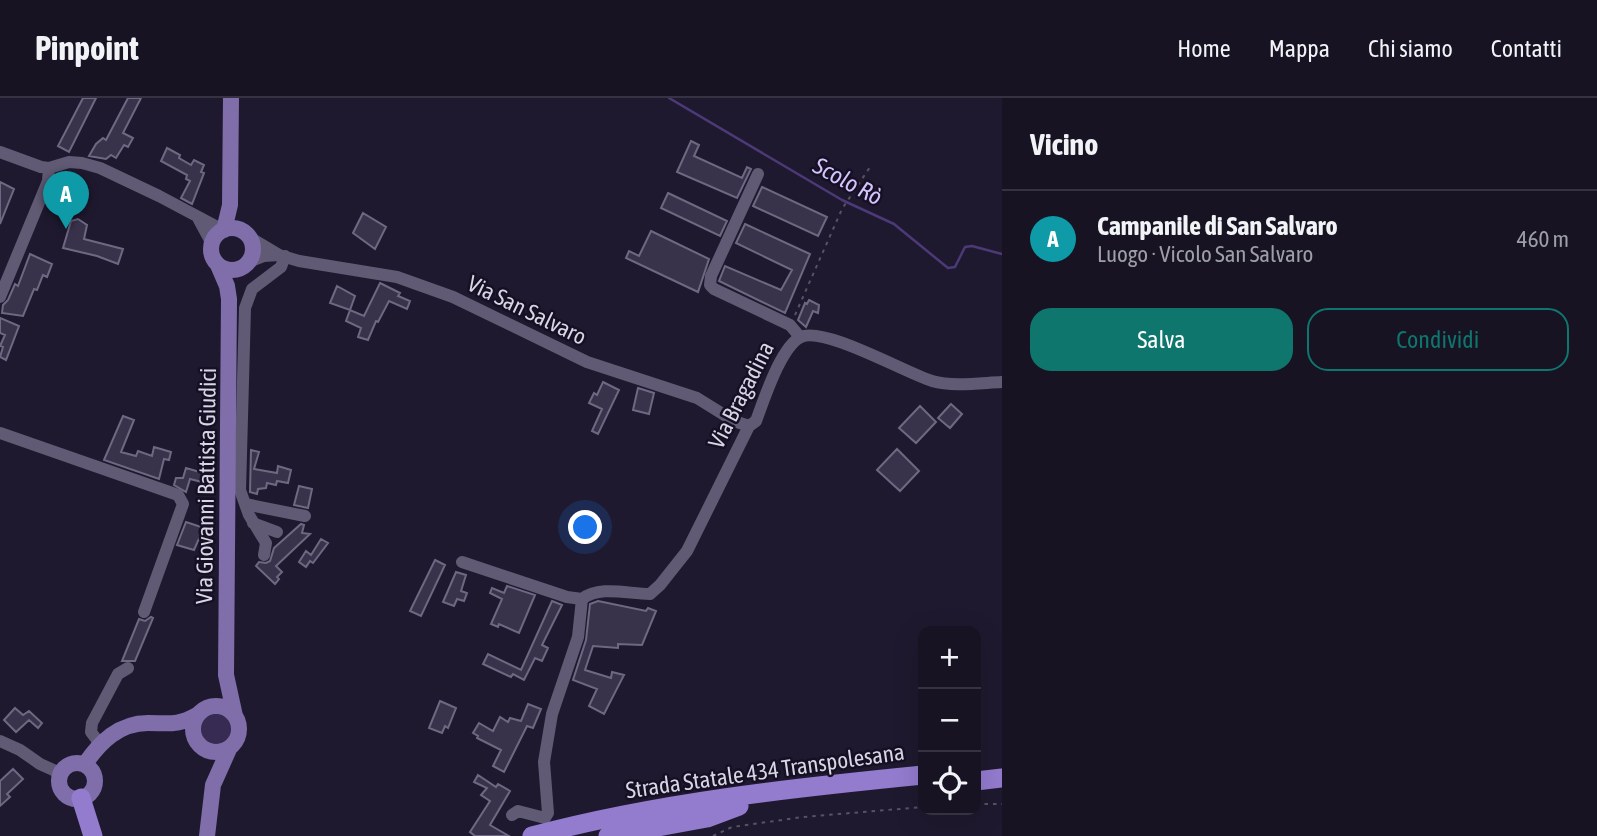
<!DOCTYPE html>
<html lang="it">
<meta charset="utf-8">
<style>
body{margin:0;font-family:"Asap Condensed",sans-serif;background:#242030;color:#f1f3f6}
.controls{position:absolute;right:21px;bottom:21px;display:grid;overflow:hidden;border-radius:14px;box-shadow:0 7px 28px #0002}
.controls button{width:63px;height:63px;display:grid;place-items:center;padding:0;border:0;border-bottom:2px solid #363241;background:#171323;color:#f1f3f6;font:35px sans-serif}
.you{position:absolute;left:586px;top:430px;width:24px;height:24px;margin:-18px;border:5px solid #fff;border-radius:50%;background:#1a73e8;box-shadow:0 0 0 10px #1a73e833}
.badge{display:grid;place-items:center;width:46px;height:46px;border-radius:50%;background:#0f766e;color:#fff;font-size:23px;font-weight:700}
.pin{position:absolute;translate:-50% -58px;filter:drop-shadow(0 2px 4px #0008)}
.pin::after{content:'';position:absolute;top:37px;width:24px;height:21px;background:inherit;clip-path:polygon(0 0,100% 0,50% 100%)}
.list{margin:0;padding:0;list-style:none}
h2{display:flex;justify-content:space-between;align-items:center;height:91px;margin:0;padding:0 28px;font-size:30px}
h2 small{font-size:23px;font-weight:400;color:#9e9ea6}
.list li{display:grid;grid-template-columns:46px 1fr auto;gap:21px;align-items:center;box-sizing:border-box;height:98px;padding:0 28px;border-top:2px solid #363241}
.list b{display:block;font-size:26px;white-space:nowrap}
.list p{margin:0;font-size:23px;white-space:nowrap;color:#9e9ea6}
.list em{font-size:23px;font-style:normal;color:#9e9ea6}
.actions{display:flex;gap:14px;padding:21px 28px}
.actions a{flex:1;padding:16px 0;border:2px solid #0f766e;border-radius:21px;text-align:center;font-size:24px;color:#0f766e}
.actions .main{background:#0f766e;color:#fff}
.icon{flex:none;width:38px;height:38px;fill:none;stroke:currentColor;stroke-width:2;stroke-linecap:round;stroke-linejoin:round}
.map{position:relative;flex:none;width:1002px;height:738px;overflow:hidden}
header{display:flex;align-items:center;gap:42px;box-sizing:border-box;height:98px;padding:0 35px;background:#171323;border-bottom:2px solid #363241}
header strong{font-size:33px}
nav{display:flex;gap:38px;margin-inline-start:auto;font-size:24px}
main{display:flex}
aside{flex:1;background:#171323}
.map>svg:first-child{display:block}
</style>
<header>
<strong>Pinpoint</strong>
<nav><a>Home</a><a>Mappa</a><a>Chi siamo</a><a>Contatti</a></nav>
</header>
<main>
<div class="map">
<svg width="1002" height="738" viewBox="0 0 1002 738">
<rect width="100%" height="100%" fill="#1f192f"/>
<path fill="#372b53" d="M201 631a15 15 0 1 1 30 0a15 15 0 1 1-30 0Z"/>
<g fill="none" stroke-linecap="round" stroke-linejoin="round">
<path stroke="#4c3977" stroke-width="2.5" d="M 669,0 L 842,102 L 894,126 L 948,170 L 955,169 L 965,149 L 972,148 L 1002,156"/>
</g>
<path fill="#39324b" stroke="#6e6883" stroke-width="2" d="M 83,0 L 96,0 L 69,54 L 58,48 Z
M 128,0 L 141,0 L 123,35 L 133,40 L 128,49 L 124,47 L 116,60 L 111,57 L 106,61 L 89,58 L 96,46 L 103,40 L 106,42 Z
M 691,43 L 699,47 L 694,58 L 742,80 L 747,69 L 751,71 L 737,100 L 677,74 Z
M 167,50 L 180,57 L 179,60 L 191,67 L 194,62 L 204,67 L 201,74 L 204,75 L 192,106 L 181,100 L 190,83 L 186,81 L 187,77 L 161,63 Z
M 0,84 L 14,91 L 0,126 Z
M 762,89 L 827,119 L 818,138 L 753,108 Z
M 668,95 L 727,123 L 720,138 L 661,110 Z
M 363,115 L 386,129 L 375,151 L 353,135 Z
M 78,121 L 87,127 L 84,141 L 123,151 L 118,166 L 97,158 L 63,150 L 71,123 Z
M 745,126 L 810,156 L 785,215 L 719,183 L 725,168 L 781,192 L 792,172 L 736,145 Z
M 651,133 L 709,161 L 698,194 L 626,160 L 629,153 L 639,158 Z
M 30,156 L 52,166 L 47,179 L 43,177 L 37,192 L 34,191 L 23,218 L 2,215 L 3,207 L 8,202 L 15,186 L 18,188 Z
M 380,185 L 400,195 L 398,198 L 410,203 L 407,211 L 389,203 L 378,224 L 376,223 L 368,242 L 358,239 L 361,230 L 346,223 L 350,212 L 364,218 Z
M 337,188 L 355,198 L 350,212 L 330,205 Z
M 809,202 L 819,207 L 818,215 L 813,213 L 806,229 L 798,222 L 805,205 L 807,206 Z
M 0,220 L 19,228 L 6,262 L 0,259 L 3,249 L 0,248 L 5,237 L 0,235 Z
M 603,284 L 619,292 L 598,336 L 592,333 L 602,311 L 589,305 L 594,295 L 597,297 Z
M 638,290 L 654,295 L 649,316 L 633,312 Z
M 951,306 L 962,316 L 950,330 L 938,320 Z
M 920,308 L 936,324 L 916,345 L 899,330 Z
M 123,318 L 134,322 L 121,354 L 136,358 L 138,353 L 152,358 L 154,349 L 171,354 L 169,362 L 164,361 L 159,381 L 104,362 Z
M 897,351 L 919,373 L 900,393 L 877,372 Z
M 251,352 L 259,354 L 254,371 L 277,375 L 278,368 L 291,372 L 288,385 L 277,383 L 276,387 L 267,385 L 266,390 L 258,391 L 257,396 L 250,394 Z
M 203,363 L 210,364 L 210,377 L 205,376 L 202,384 L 190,381 L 186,394 L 174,387 L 176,380 L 183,380 L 186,370 L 203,375 Z
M 299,388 L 312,391 L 308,410 L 294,407 Z
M 186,424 L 201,429 L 202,426 L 209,427 L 207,437 L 201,436 L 194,452 L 177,447 Z
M 301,426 L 304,427 L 302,435 L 310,436 L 276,468 L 282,474 L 277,479 L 279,481 L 275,486 L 256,468 L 259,464 L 266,465 L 270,463 L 274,450 Z
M 321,441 L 328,445 L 313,465 L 310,463 L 306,469 L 299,464 L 306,453 L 311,457 Z
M 435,462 L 445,467 L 421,518 L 410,513 Z
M 456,474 L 466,477 L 461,493 L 467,495 L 464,503 L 457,501 L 454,508 L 443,504 Z
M 507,488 L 535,497 L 519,535 L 499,526 L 498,529 L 491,526 L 502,501 L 490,495 L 492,490 L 504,495 Z
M 552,503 L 562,507 L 542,547 L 548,550 L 542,563 L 535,560 L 524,582 L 513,576 L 511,579 L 483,566 L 488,556 L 521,572 Z
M 598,503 L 646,513 L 648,510 L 656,513 L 642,547 L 618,546 L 618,550 L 593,548 L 585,572 L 611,580 L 612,574 L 624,577 L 604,616 L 589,608 L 597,591 L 573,582 L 586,542 L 590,506 Z
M 151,519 L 153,520 L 135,563 L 122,563 L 139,521 L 145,523 Z
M 440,603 L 456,610 L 448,630 L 445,628 L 442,635 L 429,630 Z
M 528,606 L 541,611 L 533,630 L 527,628 L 504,674 L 493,668 L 501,652 L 477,640 L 478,638 L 473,635 L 479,625 L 493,633 L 500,619 L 508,624 L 510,620 L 521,623 Z
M 15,610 L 23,617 L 29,613 L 42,625 L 38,630 L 29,622 L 16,634 L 4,622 Z
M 13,671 L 23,681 L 7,696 L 10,699 L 0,708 L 0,683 Z
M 478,677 L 496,689 L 498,686 L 510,693 L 490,727 L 509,738 L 475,738 L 470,734 L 490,703 L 481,697 L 487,690 L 474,684 Z"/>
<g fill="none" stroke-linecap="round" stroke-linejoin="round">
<path stroke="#575266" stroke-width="2" stroke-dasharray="3.5 5" stroke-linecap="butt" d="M 795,217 L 842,111 L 870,69
M 976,706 L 1002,706
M 713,738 L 732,729 L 803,719 L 923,709"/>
<path stroke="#605a74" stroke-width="12" d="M 0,54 L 41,69 L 49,70 L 69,64 L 82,65 L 100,70 L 159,98 L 223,132
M 758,76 L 711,178 L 710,187 L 714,191 L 790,227 L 800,239
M 199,122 L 212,146
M 249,139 L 279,157 L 299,163 L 397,179 L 453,199 L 587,264 L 697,300 L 734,323 L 749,328
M 246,165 L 264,158 L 279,157
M 0,199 L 48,83 L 49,70
M 0,335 L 178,397 L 183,406 L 144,514
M 245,406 L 305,418
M 253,425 L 277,434
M 264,457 L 266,445 L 249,417 L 240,392 L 245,210 L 252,191 L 281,169 L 285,158
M 462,464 L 567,499 L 582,501
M 0,643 L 20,652 L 40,666 L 60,675
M 100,646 L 91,634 L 92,625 L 118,576 L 128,570
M 512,717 L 518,713 L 545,720 L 548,715 L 544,664 L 552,616 L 578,539 L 582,501 C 600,487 628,496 650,496 L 660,487 L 687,453 L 749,328 L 756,323 C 764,302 781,248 801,239 C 824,228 906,275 932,283 C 953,289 980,285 1002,284"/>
<path stroke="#7f6eaa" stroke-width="16" d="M211 151a21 21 0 1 1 42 0a21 21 0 1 1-42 0Z
M 224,132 L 230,107 L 231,0
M 218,167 L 227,188 L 229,201 L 226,577 L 235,618
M193 631a23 23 0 1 1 46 0a23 23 0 1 1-46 0Z
M59 683a18 18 0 1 1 36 0a18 18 0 1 1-36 0Z
M 85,666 C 100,644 119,625 148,625 C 170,625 177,628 197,617
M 207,738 L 213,687 L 230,649"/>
<path stroke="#937bce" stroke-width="19" d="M 976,683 L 1002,680
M 81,700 L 93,738
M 532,738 C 660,704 792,690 923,677
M 608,738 L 707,720 L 739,708"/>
</g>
<g text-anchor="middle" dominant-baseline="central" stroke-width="5" stroke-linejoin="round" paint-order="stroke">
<g font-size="23" fill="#d8d5e4" stroke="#161025">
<text transform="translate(527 212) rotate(26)">Via San Salvaro</text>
<text transform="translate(741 297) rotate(-63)">Via Bragadina</text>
<text transform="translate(206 388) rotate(-89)">Via Giovanni Battista Giudici</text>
<text transform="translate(765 673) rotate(-8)">Strada Statale 434 Transpolesana</text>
</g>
<g font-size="24" font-style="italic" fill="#d2c4fd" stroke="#161025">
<text transform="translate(848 83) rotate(28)">Scolo Rò</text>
</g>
</g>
</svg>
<div class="controls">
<button>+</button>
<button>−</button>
<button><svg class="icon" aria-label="locate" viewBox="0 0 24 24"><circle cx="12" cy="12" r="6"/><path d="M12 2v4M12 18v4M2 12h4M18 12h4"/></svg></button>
</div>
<div class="you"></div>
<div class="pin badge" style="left:66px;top:131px;background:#0f9aa8">A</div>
</div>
<aside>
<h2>Vicino<small></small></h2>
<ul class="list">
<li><span class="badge" style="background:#0f9aa8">A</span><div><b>Campanile di San Salvaro</b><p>Luogo · Vicolo San Salvaro</p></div><em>460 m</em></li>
</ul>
<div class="actions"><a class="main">Salva</a><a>Condividi</a></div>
</aside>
</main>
